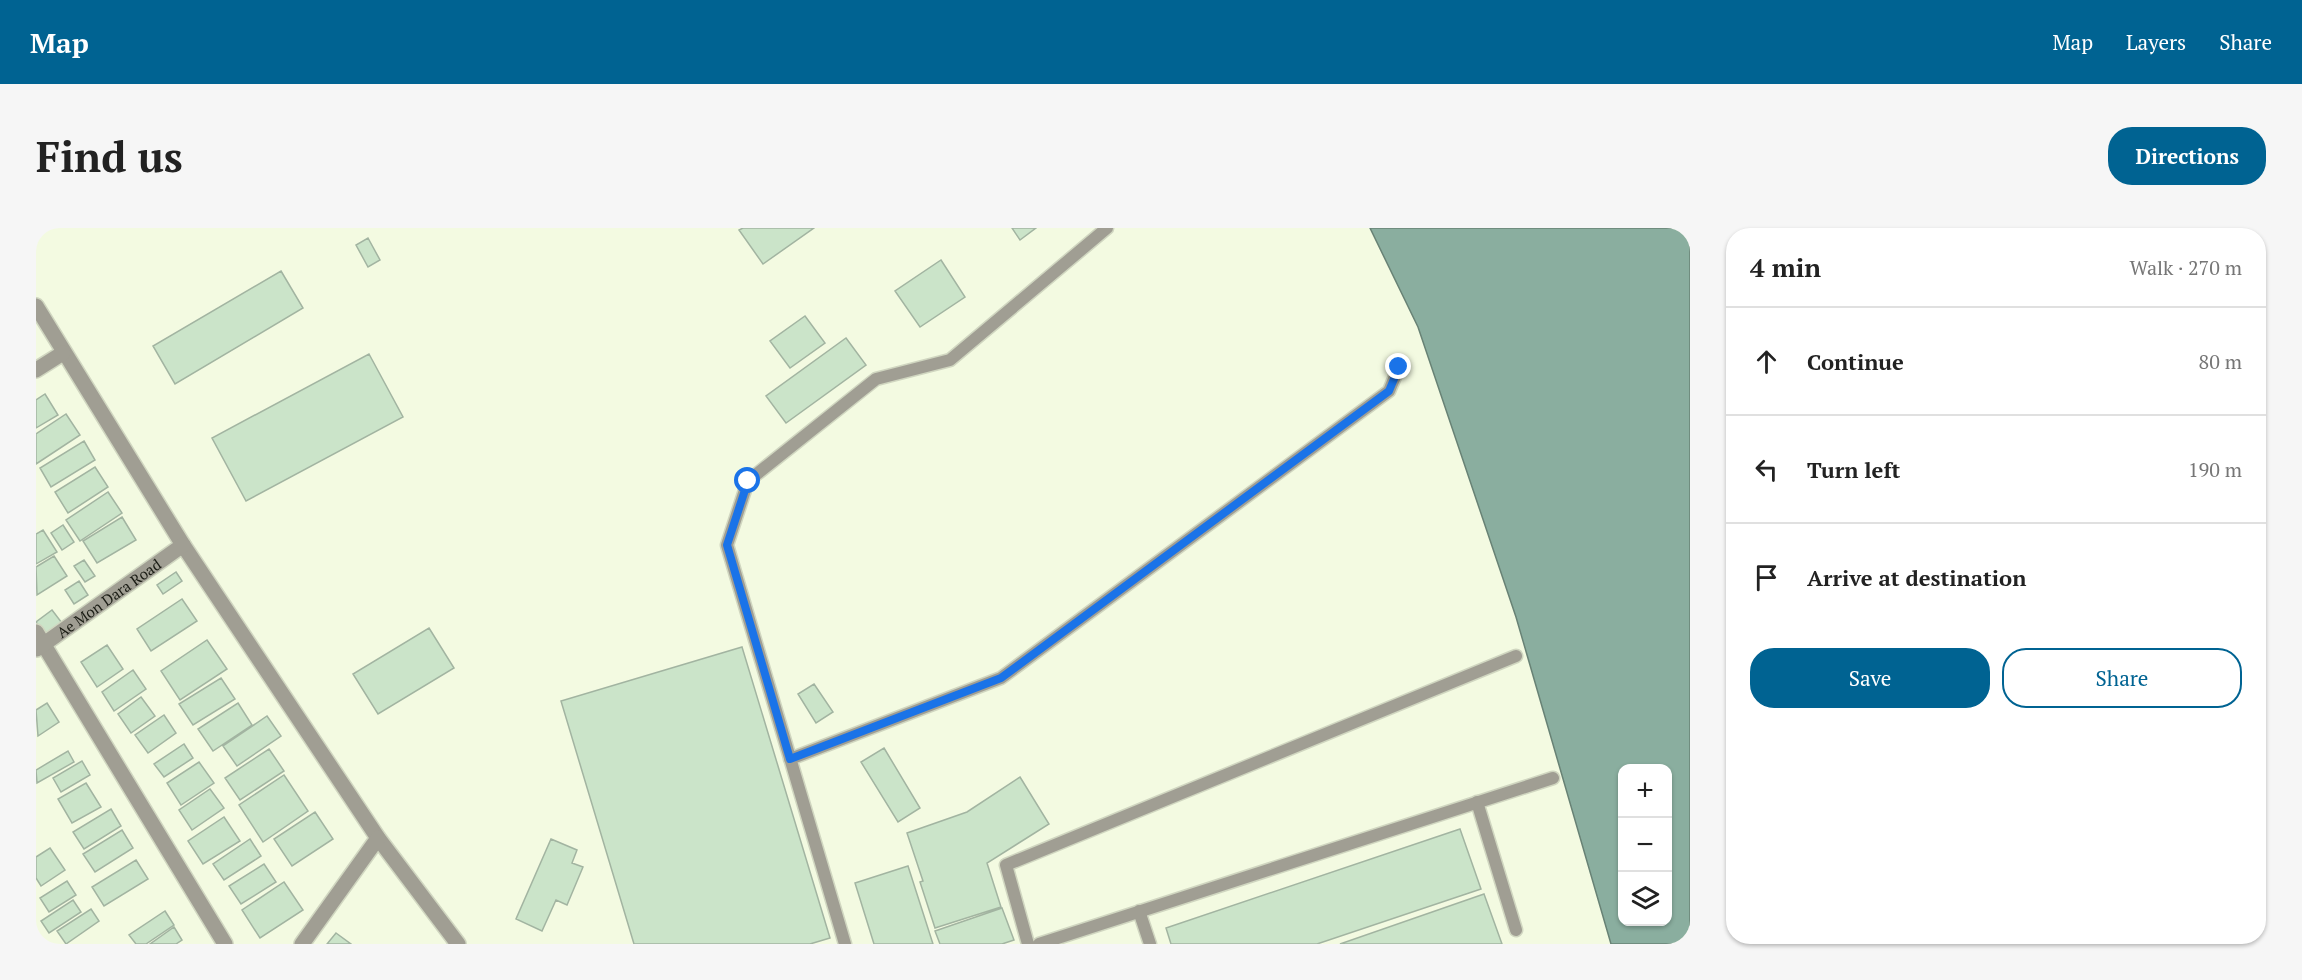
<!DOCTYPE html>
<meta charset="utf-8">
<style>
body{margin:0;font-family:"PT Serif",serif;background:#f6f6f6;color:#222}
.controls{position:absolute;right:18px;bottom:18px;display:grid;overflow:hidden;border-radius:12px;box-shadow:0 2px 4px #0004}
.controls button{width:54px;height:54px;display:grid;place-items:center;padding:0;border:0;border-bottom:2px solid #e0e0e0;background:#fff;color:#222;font:30px sans-serif}
.stop{position:absolute;width:18px;height:18px;margin:-14px;border:4px solid #1a73e8;border-radius:50%;background:#fff}
.stop.end{background:#1a73e8;border-color:#fff;box-shadow:0 2px 6px #0008}
.list{margin:0;padding:0;list-style:none}
h2{display:flex;justify-content:space-between;align-items:center;height:78px;margin:0;padding:0 24px;font-size:26px}
h2 small{font-size:20px;font-weight:400;color:#767676}
.list li{display:grid;grid-template-columns:39px 1fr auto;gap:18px;align-items:center;box-sizing:border-box;height:108px;padding:0 24px;border-top:2px solid #e0e0e0}
.list b{display:block;font-size:22px;white-space:nowrap}
.list em{font-size:20px;font-style:normal;color:#767676}
.actions{display:flex;gap:12px;padding:18px 24px}
.actions a{flex:1;padding:14px 0;border:2px solid #006392;border-radius:24px;text-align:center;font-size:21px;color:#006392}
.actions .main{background:#006392;color:#fff}
.icon{flex:none;width:33px;height:33px;fill:none;stroke:currentColor;stroke-width:2;stroke-linecap:round;stroke-linejoin:round}
.map{position:relative;flex:none;width:1654px;height:716px;overflow:hidden;border-radius:24px}
header{display:flex;align-items:center;gap:36px;box-sizing:border-box;height:84px;padding:0 30px;background:#006392;color:#fff}
header strong{font-size:28px}
nav{display:flex;gap:33px;margin-inline-start:auto;font-size:21px}
.intro{display:flex;align-items:center;justify-content:space-between;box-sizing:border-box;height:144px;padding:0 36px}
h1{margin:0;font-size:42px}
.button{padding:15px 27px;border-radius:24px;background:#006392;color:#fff;font-size:21px;font-weight:700}
main{display:flex;gap:36px;padding:0 36px}
aside{flex:1;background:#fff;border-radius:24px;box-shadow:0 2px 4px #0004}
.map>svg:first-child{display:block}
</style>
<header>
<strong>Map</strong>
<nav><a>Map</a><a>Layers</a><a>Share</a></nav>
</header>
<div class="intro"><h1>Find us</h1><a class="button">Directions</a></div>
<main>
<div class="map">
<svg width="1654" height="716" viewBox="0 0 1654 716">
<rect width="100%" height="100%" fill="#f3fae1"/>
<path fill="#8aae9f" stroke="#688275" stroke-width="1.5" fill-rule="evenodd" d="M 1334,0 L 1654,0 L 1654,716 L 1575,716 L 1480,389 L 1382,99 ZM 1632,540 L 1632,694 L 1586,694 L 1586,540 Z"/>
<path fill="#cbe4c9" stroke="#a2b4a1" stroke-width="1.5" d="M 707,0 L 778,0 L 727,36 L 703,2 Z
M 976,0 L 1000,0 L 984,12 Z
M 332,10 L 344,32 L 332,39 L 320,17 Z
M 905,32 L 929,69 L 884,99 L 859,63 Z
M 245,43 L 267,80 L 139,156 L 117,118 Z
M 769,88 L 789,115 L 754,140 L 734,113 Z
M 810,110 L 830,137 L 750,195 L 730,168 Z
M 333,126 L 367,189 L 210,273 L 176,210 Z
M 9,166 L 22,187 L 0,200 L 0,172 Z
M 30,186 L 44,207 L 0,236 L 0,206 Z
M 48,213 L 59,232 L 15,259 L 4,240 Z
M 59,239 L 72,259 L 32,285 L 19,264 Z
M 72,264 L 86,285 L 44,313 L 30,292 Z
M 86,289 L 100,312 L 61,335 L 47,313 Z
M 27,297 L 38,314 L 26,322 L 15,305 Z
M 7,302 L 21,324 L 0,336 L 0,306 Z
M 18,328 L 31,348 L 1,367 L 0,339 Z
M 48,332 L 59,348 L 49,354 L 38,338 Z
M 140,344 L 146,353 L 127,366 L 121,357 Z
M 43,353 L 52,367 L 38,376 L 29,362 Z
M 146,371 L 161,393 L 115,423 L 101,401 Z
M 16,382 L 26,395 L 9,406 L 0,394 Z
M 393,400 L 418,440 L 342,486 L 317,446 Z
M 171,412 L 191,441 L 144,472 L 125,443 Z
M 71,417 L 87,441 L 61,459 L 45,434 Z
M 706,419 L 794,710 L 774,716 L 598,716 L 525,473 Z
M 97,442 L 110,461 L 78,483 L 66,464 Z
M 185,450 L 199,471 L 157,497 L 143,476 Z
M 778,456 L 797,484 L 780,495 L 762,466 Z
M 105,469 L 119,488 L 95,505 L 82,486 Z
M 11,475 L 23,494 L 2,508 L 0,482 Z
M 202,475 L 216,497 L 177,523 L 162,501 Z
M 128,487 L 140,505 L 112,525 L 99,507 Z
M 231,488 L 245,508 L 201,538 L 187,518 Z
M 148,516 L 157,530 L 128,549 L 118,536 Z
M 848,520 L 884,580 L 862,594 L 825,534 Z
M 233,521 L 248,543 L 204,572 L 189,550 Z
M 32,523 L 38,534 L 1,555 L 0,542 Z
M 46,533 L 54,547 L 25,564 L 17,550 Z
M 163,534 L 178,555 L 145,577 L 131,555 Z
M 248,547 L 272,583 L 227,614 L 203,577 Z
M 984,549 L 1013,596 L 951,635 L 965,679 L 899,700 L 884,654 L 887,653 L 871,605 L 931,584 Z
M 50,555 L 65,579 L 36,595 L 22,571 Z
M 174,561 L 188,580 L 156,602 L 143,582 Z
M 75,581 L 85,598 L 48,621 L 37,604 Z
M 279,584 L 297,611 L 256,638 L 238,611 Z
M 188,589 L 204,613 L 167,636 L 152,613 Z
M 1424,601 L 1445,661 L 1281,716 L 1135,716 L 1130,700 Z
M 86,602 L 97,620 L 59,644 L 47,626 Z
M 214,611 L 225,628 L 188,652 L 177,636 Z
M 515,611 L 541,622 L 536,635 L 547,639 L 531,677 L 520,672 L 506,703 L 480,691 Z
M 14,620 L 29,642 L 5,658 L 0,650 L 0,629 Z
M 100,632 L 112,651 L 68,678 L 56,659 Z
M 228,636 L 240,654 L 205,676 L 193,658 Z
M 872,638 L 897,716 L 838,716 L 819,655 Z
M 31,653 L 40,667 L 13,684 L 4,670 Z
M 248,654 L 267,682 L 224,710 L 206,682 Z
M 1448,666 L 1466,716 L 1304,716 Z
M 37,672 L 45,684 L 13,705 L 5,693 Z
M 966,680 L 978,712 L 966,716 L 904,716 L 899,703 Z
M 55,681 L 63,693 L 30,716 L 21,703 Z
M 129,683 L 138,697 L 110,716 L 100,716 L 93,707 Z
M 138,699 L 146,712 L 140,716 L 114,716 Z
M 300,705 L 315,716 L 291,716 Z"/>
<g fill="none" stroke-linecap="round" stroke-linejoin="round">
<defs>
<path id="service" d="M 754,531 L 965,450 L 1353,163 L 1363,139
M 1441,574 L 1480,702
M 1103,683 L 1114,716
M 809,716 L 691,317 L 712,253 L 840,151 L 914,132 L 1071,0
M 992,716 L 970,637 L 1480,428
M 1003,716 L 1517,550"/>
<g id="minor">
<path d="M 0,78 L 147,317 L 342,610 L 422,716"/>
<path d="M 0,142 L 27,125"/>
<path d="M 0,404 L 189,716"/>
<path id="s1" d="M 1,421 L 147,317"/>
<path d="M 266,716 L 342,610"/>
</g>
</defs>
<use href="#service" stroke="#d0d6c0" stroke-width="15"/>
<use href="#minor" stroke="#d0d6c0" stroke-width="18"/>
<use href="#service" stroke="#a09e93" stroke-width="12"/>
<use href="#minor" stroke="#a09e93" stroke-width="15"/>
</g>
<g fill="none" stroke-linecap="round" stroke-linejoin="round">
<path stroke="#1a73e8" stroke-width="8" d="M 712,253 L 691,317 L 754,531 L 965,450 L 1353,163 L 1363,139"/>
</g>
<g text-anchor="middle" dominant-baseline="central" stroke-width="4.5" stroke-linejoin="round" paint-order="stroke">
<g font-size="15" fill="#1a1c14" stroke="#fff">
<text stroke="none"><textPath href="#s1" startOffset="88">Ae Mon Dara Road</textPath></text>
</g>
</g>
</svg>
<div class="controls">
<button>+</button>
<button>−</button>
<button><svg class="icon" aria-label="layers" viewBox="0 0 24 24"><path d="M12 4l9 5-9 5-9-5zM3 14l9 5 9-5"/></svg></button>
</div>
<div class="stop" style="left:712px;top:253px"></div>
<div class="stop end" style="left:1363px;top:139px"></div>
</div>
<aside>
<h2>4 min<small>Walk · 270 m</small></h2>
<ul class="list">
<li><svg class="icon" aria-label="ahead" viewBox="0 0 24 24"><path d="M12 20V5M6 11l6-6 6 6"/></svg><div><b>Continue</b></div><em>80 m</em></li>
<li><svg class="icon" aria-label="left" viewBox="0 0 24 24"><path d="M17 20v-9H6M10 6l-5 5 5 5"/></svg><div><b>Turn left</b></div><em>190 m</em></li>
<li><svg class="icon" aria-label="arrive" viewBox="0 0 24 24"><path d="M6 21V4h12l-3 4 3 4H6"/></svg><div><b>Arrive at destination</b></div></li>
</ul>
<div class="actions"><a class="main">Save</a><a>Share</a></div>
</aside>
</main>
